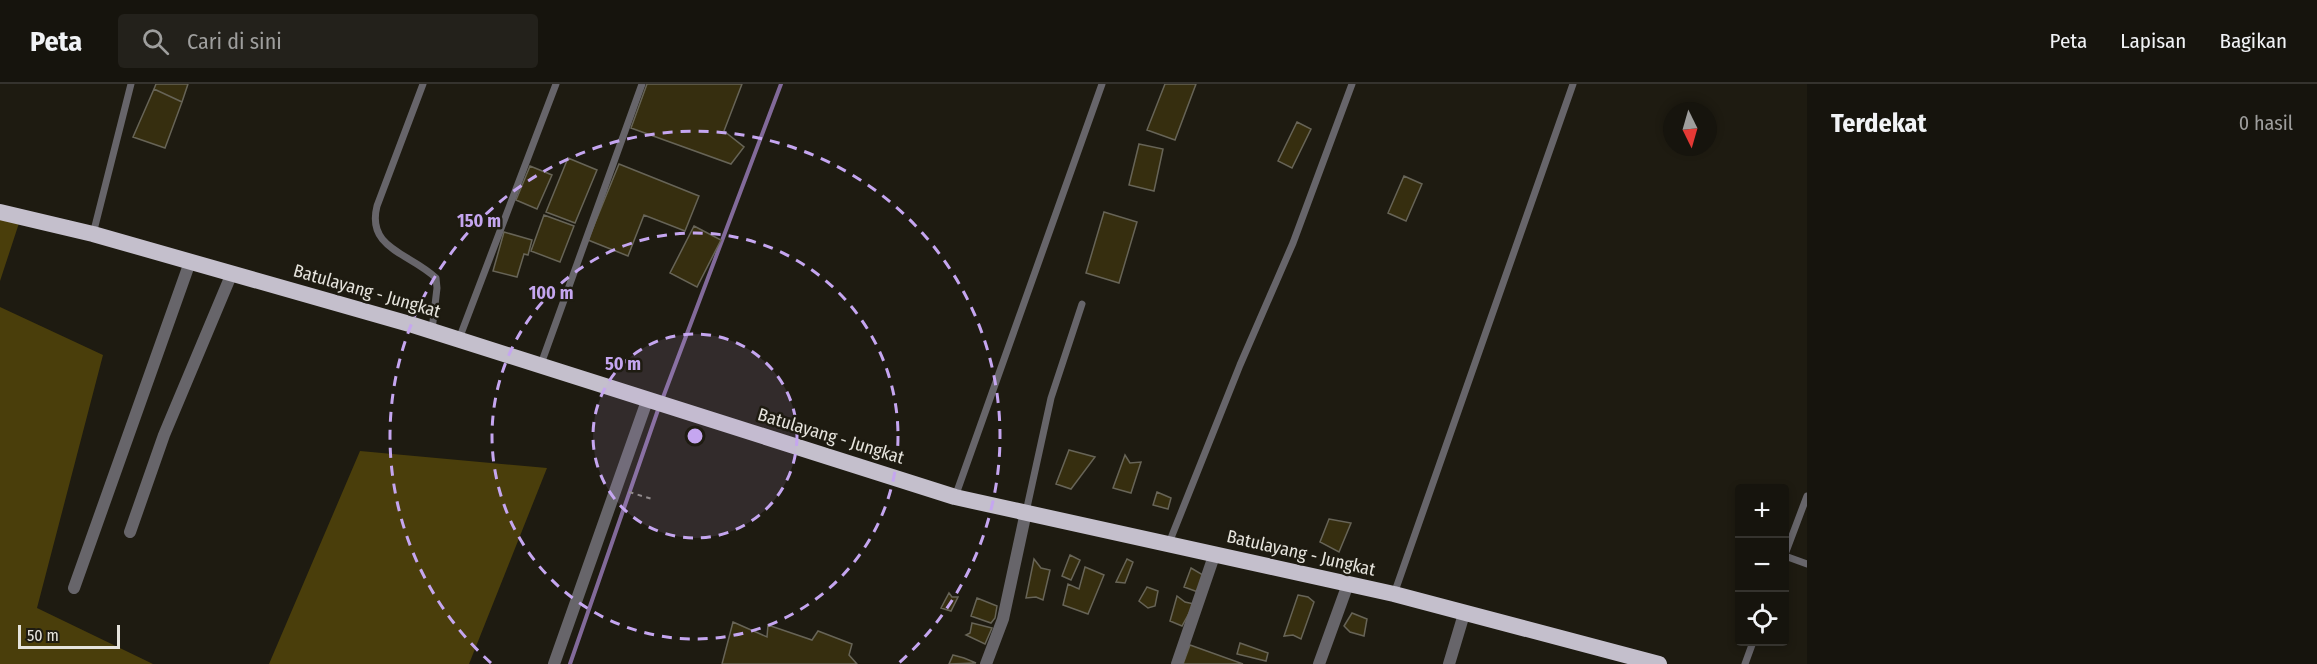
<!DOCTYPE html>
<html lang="id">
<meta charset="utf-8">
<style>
body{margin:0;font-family:"Fira Sans Condensed",sans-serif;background:#23211b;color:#f1f3f6}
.controls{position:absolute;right:18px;bottom:18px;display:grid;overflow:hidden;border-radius:6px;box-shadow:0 3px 9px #0003}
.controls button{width:54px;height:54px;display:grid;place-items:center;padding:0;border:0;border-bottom:2px solid #35332e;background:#16140d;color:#f1f3f6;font:30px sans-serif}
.compass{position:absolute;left:1663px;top:18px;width:54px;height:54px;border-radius:50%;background:#16140d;box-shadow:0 3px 9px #0003;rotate:175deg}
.scale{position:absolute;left:18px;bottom:15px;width:102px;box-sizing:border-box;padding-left:6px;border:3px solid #e6e4dd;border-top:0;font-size:16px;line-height:21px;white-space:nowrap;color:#e6e4dd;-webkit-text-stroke:4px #1e1b11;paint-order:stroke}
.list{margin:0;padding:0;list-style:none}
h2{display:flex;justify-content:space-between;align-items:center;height:78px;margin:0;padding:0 24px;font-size:26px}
h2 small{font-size:20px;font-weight:400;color:#9e9e9d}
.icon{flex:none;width:33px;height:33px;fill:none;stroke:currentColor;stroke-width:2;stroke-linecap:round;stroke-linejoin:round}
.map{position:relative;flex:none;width:1807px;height:580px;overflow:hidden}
header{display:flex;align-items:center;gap:36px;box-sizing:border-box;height:84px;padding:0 30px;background:#16140d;border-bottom:2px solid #35332e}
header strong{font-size:28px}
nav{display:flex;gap:33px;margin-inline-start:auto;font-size:21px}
.search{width:420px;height:54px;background:#23211b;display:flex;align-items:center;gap:15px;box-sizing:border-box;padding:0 21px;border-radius:6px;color:#9e9e9d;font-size:22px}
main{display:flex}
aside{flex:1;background:#16140d}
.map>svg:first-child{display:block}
</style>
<header>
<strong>Peta</strong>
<div class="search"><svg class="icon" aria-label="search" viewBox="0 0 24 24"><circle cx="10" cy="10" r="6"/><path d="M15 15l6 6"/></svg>Cari di sini</div>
<nav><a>Peta</a><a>Lapisan</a><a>Bagikan</a></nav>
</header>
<main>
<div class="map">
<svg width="1807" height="580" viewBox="0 0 1807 580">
<rect width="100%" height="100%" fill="#1e1b11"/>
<path fill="#4a3e0b" d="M 0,128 L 21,133 L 0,197 Z
M 0,223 L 103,271 L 37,524 L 153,580 L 0,580 Z
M 360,367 L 547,384 L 469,580 L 269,580 Z"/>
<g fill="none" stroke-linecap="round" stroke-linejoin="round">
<path stroke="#826a9a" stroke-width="4" d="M 662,316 L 781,0
M 570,580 L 659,323"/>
</g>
<path fill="#362e0f" stroke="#676457" stroke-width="1.5" d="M 156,0 L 188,0 L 182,18 L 154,5 Z
M 647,0 L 742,0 L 724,47 L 744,63 L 731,80 L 631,44 Z
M 1165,0 L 1196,0 L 1175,56 L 1147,46 Z
M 154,5 L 182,18 L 165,64 L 133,53 Z
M 1297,38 L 1311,45 L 1292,84 L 1278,77 Z
M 1139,60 L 1163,65 L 1154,107 L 1129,101 Z
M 568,74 L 597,86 L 575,139 L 546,128 Z
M 619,80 L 699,112 L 685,147 L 644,131 L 628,172 L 588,156 Z
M 530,82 L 552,91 L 537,125 L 516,116 Z
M 1404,92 L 1422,100 L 1406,137 L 1388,129 Z
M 1104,128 L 1137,138 L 1119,199 L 1086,189 Z
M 544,131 L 574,142 L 560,178 L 531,167 Z
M 694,142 L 721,156 L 697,203 L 670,189 Z
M 504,148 L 532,156 L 528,171 L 524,170 L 517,193 L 493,187 Z
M 1069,366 L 1095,373 L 1071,405 L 1056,400 Z
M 1125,371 L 1130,379 L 1141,378 L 1131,409 L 1113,404 Z
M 1157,408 L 1171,414 L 1168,425 L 1153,421 Z
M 1329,435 L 1351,439 L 1339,468 L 1320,458 Z
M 1070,471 L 1080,476 L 1071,496 L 1062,492 Z
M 1034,475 L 1041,484 L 1050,486 L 1043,516 L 1036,513 L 1026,514 Z
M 1127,475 L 1133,478 L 1125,499 L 1116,498 Z
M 1085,483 L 1104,491 L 1088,530 L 1063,521 L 1068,500 L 1079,505 Z
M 1191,484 L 1203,491 L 1198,508 L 1184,503 Z
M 1147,503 L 1158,507 L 1155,522 L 1148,524 L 1139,517 Z
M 949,509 L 952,513 L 958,513 L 951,527 L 941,524 Z
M 1298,511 L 1308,513 L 1314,518 L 1301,555 L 1293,551 L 1284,552 Z
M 1177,512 L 1185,518 L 1194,520 L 1182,542 L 1170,537 Z
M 977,514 L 997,522 L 995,534 L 991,539 L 971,532 Z
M 1352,529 L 1367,535 L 1364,552 L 1350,548 L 1344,542 Z
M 733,538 L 767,553 L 768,541 L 812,556 L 818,547 L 852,560 L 849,571 L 857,580 L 722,580 Z
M 972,539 L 992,544 L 985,560 L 966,551 L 970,549 Z
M 1240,559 L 1268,569 L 1266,577 L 1237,570 Z
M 1190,561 L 1243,580 L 1183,580 Z
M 953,571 L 964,574 L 976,579 L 949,580 Z"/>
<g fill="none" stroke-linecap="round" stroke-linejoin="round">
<path stroke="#8a877f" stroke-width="2" stroke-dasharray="4.5 4.5" stroke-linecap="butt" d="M 629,408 L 652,415"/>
<path stroke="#67656a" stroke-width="7" d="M 423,0 L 377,122 C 366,165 410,169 436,194 L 437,204 L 432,246
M 93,150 L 131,0
M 459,255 L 556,0
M 541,280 L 642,0
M 955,413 L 1102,0
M 1026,428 L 1051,314 L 1082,220
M 1169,459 L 1240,281 L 1293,159 L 1352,0
M 1785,472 L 1807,480
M 1784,473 L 1807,412
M 1394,510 L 1573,0
M 1745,580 L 1753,558"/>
<path stroke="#67656a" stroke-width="12" d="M 130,448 L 164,351 L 232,189
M 74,504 L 190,178
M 554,580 L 648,314
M 986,580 L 1003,535 L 1026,428
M 1177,580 L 1215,469
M 1319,580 L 1348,500
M 1449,580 L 1464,530"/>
<path stroke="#c4bfcc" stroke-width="16" d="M 0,128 L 93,150 L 413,241 L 955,413 L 1394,510 L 1659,580"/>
</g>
<circle cx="695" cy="352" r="102" fill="#c5a6f0" fill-opacity=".12"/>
<g fill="none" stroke="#c5a6f0" stroke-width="3" stroke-dasharray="10 8">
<circle cx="695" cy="352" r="102"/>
<circle cx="695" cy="352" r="203"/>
<path d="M491 579A305 305 0 1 1 899 579"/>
</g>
<g text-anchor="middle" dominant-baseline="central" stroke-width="5" stroke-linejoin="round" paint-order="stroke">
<g font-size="18" fill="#e6e4dd" stroke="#1e1b11">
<text transform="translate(367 207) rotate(16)">Batulayang - Jungkat</text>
<text transform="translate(831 352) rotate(17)">Batulayang - Jungkat</text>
<text transform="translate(1301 469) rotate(13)">Batulayang - Jungkat</text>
</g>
</g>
<circle cx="695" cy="352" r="9" fill="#c5a6f0" stroke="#1e1b11" stroke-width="3"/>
<g font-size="18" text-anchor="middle" font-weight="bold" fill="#c5a6f0" stroke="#1e1b11" stroke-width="5" stroke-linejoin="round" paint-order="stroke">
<text x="479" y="143">150 m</text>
<text x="551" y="215">100 m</text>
<text x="623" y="286">50 m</text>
</g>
</svg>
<div class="controls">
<button>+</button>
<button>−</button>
<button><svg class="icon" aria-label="locate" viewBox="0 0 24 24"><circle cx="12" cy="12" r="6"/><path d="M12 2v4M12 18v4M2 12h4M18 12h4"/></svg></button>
</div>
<svg class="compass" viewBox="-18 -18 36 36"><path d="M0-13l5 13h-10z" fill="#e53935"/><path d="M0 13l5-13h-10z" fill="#9e9e9d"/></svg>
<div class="scale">50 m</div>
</div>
<aside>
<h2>Terdekat<small>0 hasil</small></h2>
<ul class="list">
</ul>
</aside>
</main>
